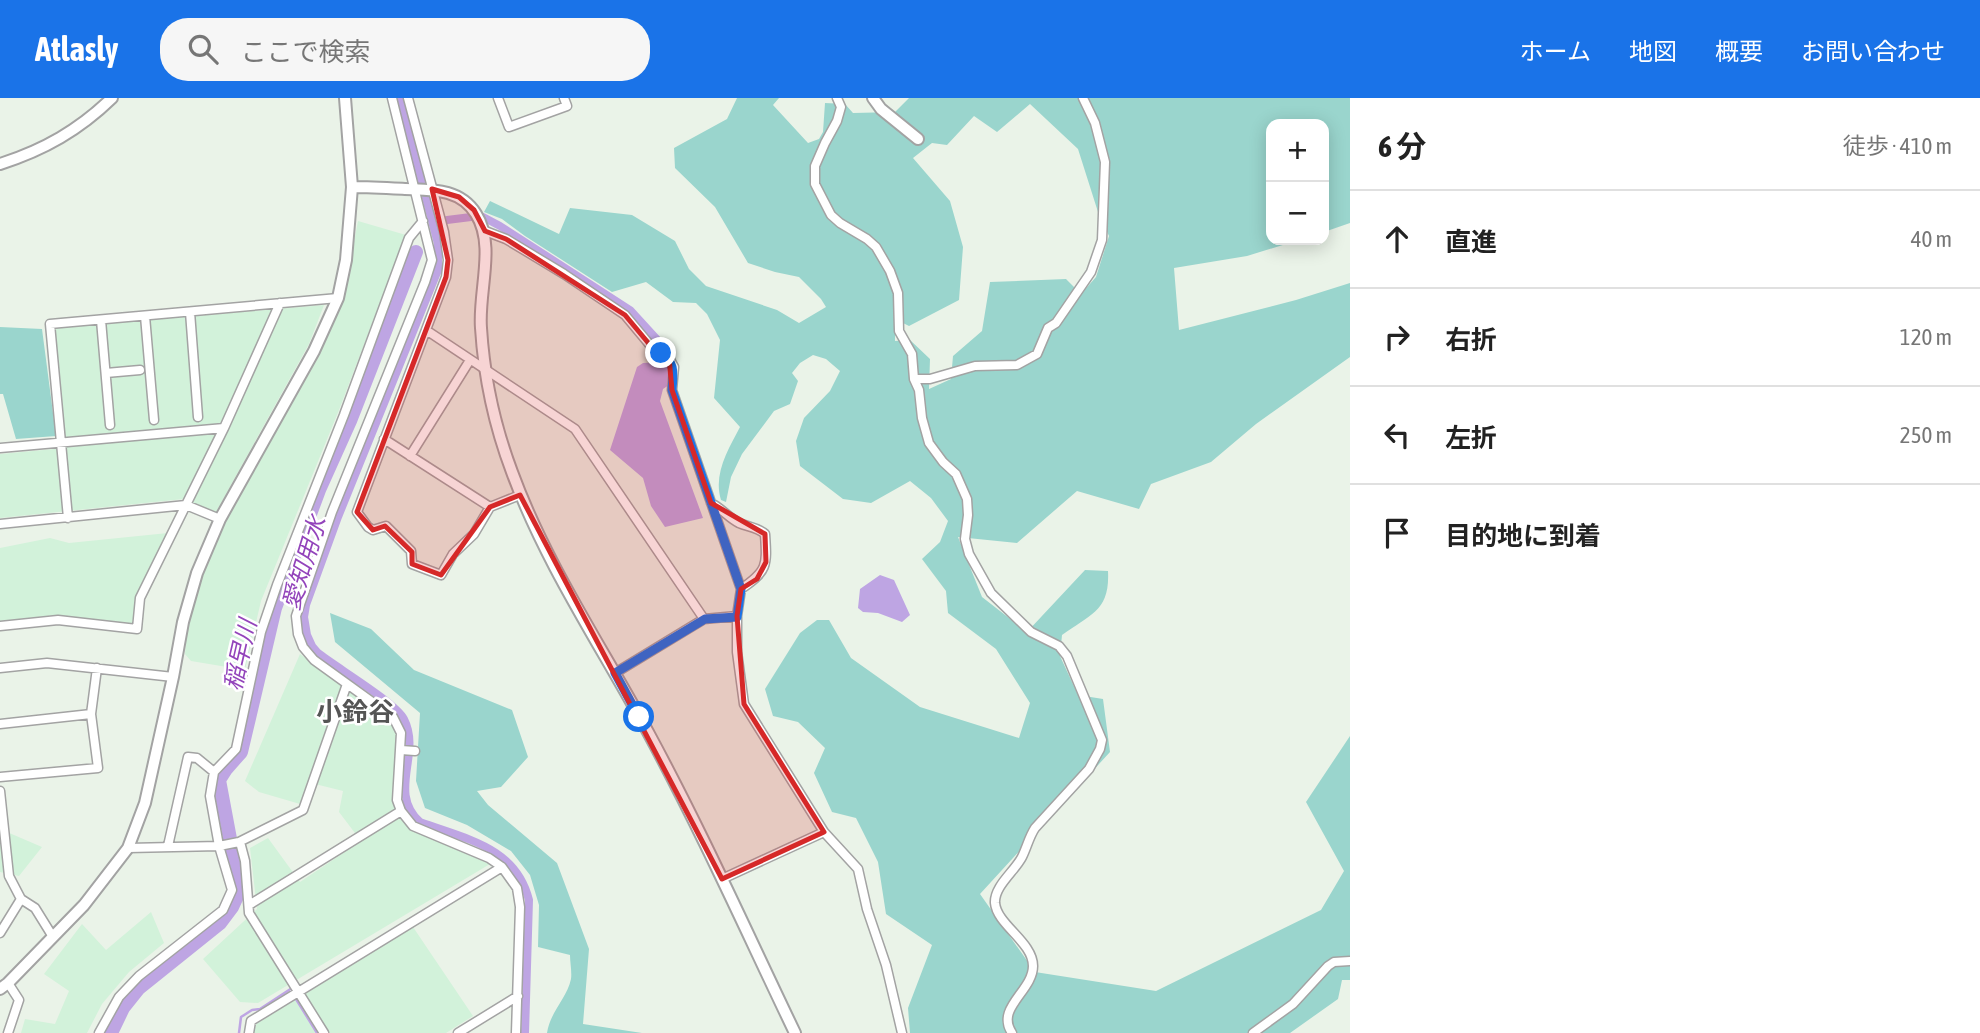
<!DOCTYPE html>
<html lang="ja">
<meta charset="utf-8">
<style>
body{margin:0;font-family:"Asap Condensed","Noto Sans JP",sans-serif;background:#f6f6f6;color:#222}
.controls{position:absolute;right:21px;top:21px;display:grid;overflow:hidden;border-radius:14px;box-shadow:0 4px 18px #0003}
.controls button{width:63px;height:63px;display:grid;place-items:center;padding:0;border:0;border-bottom:2px solid #e0e0e0;background:#fff;color:#222;font:35px sans-serif}
.stop{position:absolute;width:21px;height:21px;margin:-16px;border:5px solid #1a73e8;border-radius:50%;background:#fff}
.stop.end{background:#1a73e8;border-color:#fff;box-shadow:0 2px 7px #0008}
.list{margin:0;padding:0;list-style:none}
h2{display:flex;justify-content:space-between;align-items:center;height:91px;margin:0;padding:0 28px;font-size:30px}
h2 small{font-size:23px;font-weight:400;color:#767676}
.list li{display:grid;grid-template-columns:46px 1fr auto;gap:21px;align-items:center;box-sizing:border-box;height:98px;padding:0 28px;border-top:2px solid #e0e0e0}
.list b{display:block;font-size:26px;white-space:nowrap}
.list em{font-size:23px;font-style:normal;color:#767676}
.icon{flex:none;width:38px;height:38px;fill:none;stroke:currentColor;stroke-width:2;stroke-linecap:round;stroke-linejoin:round}
.map{position:relative;flex:none;width:1350px;height:935px;overflow:hidden}
header{display:flex;align-items:center;gap:42px;box-sizing:border-box;height:98px;padding:0 35px;background:#1a73e8;color:#fff}
header strong{font-size:33px}
nav{display:flex;gap:38px;margin-inline-start:auto;font-size:24px}
.search{width:490px;height:63px;background:#f6f6f6;display:flex;align-items:center;gap:18px;box-sizing:border-box;padding:0 24px;border-radius:28px;color:#767676;font-size:26px}
main{display:flex}
aside{flex:1;background:#fff}
.map>svg:first-child{display:block}
</style>
<header>
<strong>Atlasly</strong>
<div class="search"><svg class="icon" aria-label="search" viewBox="0 0 24 24"><circle cx="10" cy="10" r="6"/><path d="M15 15l6 6"/></svg>ここで検索</div>
<nav><a>ホーム</a><a>地図</a><a>概要</a><a>お問い合わせ</a></nav>
</header>
<main>
<div class="map">
<svg width="1350" height="935" viewBox="0 0 1350 935">
<rect width="100%" height="100%" fill="#eaf3e8"/>
<path fill="#d2f2da" d="M 358,123 L 406,137 L 339,312 L 261,503 L 245,572 L 191,563 L 185,556 L 187,529 L 201,479 L 224,425 L 319,258 L 343,201 Z
M 324,207 L 309,246 L 216,414 L 184,401 L 0,420 L 0,356 L 65,350 L 55,230 Z
M 168,435 L 136,498 L 132,527 L 57,517 L 0,523 L 0,450 L 50,440 L 69,445 Z
M 300,556 L 388,620 L 397,636 L 393,706 L 400,720 L 411,732 L 490,766 L 258,905 L 240,904 L 203,861 L 257,811 L 250,750 L 268,740 L 300,784 L 361,743 L 339,714 L 343,693 L 307,684 L 300,706 L 259,694 L 245,683 Z
M 0,731 L 42,749 L 19,778 L 0,774 Z
M 151,814 L 164,845 L 129,874 L 102,906 L 87,935 L 21,935 L 25,921 L 55,926 L 69,893 L 44,876 L 82,826 L 106,852 Z
M 413,829 L 473,918 L 446,935 L 254,935 L 256,926 Z"/>
<path fill="#9ad5cd" fill-rule="evenodd" d="M 737,0 L 779,0 L 773,7 L 808,45 L 819,41 L 823,34 L 825,5 L 845,6 L 853,15 L 895,14 L 909,0 L 1350,0 L 1350,125 L 1324,134 L 1324,26 L 1271,26 L 1271,142 L 1299,142 L 1247,158 L 1174,170 L 1179,232 L 1296,202 L 1350,185 L 1350,259 L 1256,326 L 1211,364 L 1151,386 L 1139,411 L 1077,393 L 1017,445 L 958,439 L 982,499 L 1027,534 L 1085,472 L 1108,473 C 1110,513 1091,516 1062,537 L 1060,558 L 1078,597 L 1103,601 L 1110,654 L 980,796 L 1035,874 L 1156,893 L 1321,812 L 1344,773 L 1306,704 L 1350,638 L 1350,882 L 1342,882 L 1338,901 L 1290,935 L 910,935 L 908,910 L 932,847 L 886,816 L 878,764 L 856,720 L 832,714 L 814,675 L 825,650 L 798,624 L 773,618 L 765,591 L 800,535 L 817,522 L 829,522 L 851,560 L 920,609 L 1019,640 L 1030,605 L 996,551 L 948,515 L 946,493 L 922,461 L 940,444 L 948,423 L 931,400 L 910,383 L 871,405 L 843,401 L 800,368 L 796,343 L 804,320 L 830,293 L 840,273 L 826,261 L 813,257 L 800,265 L 792,275 L 798,283 L 790,306 L 774,313 L 742,356 L 731,379 L 726,404 L 721,402 C 713,376 728,352 740,329 L 714,300 L 720,242 L 707,216 L 696,205 L 673,204 L 646,184 L 612,194 L 525,138 L 502,121 L 484,114 L 490,103 L 559,136 L 570,110 L 632,117 L 675,143 L 689,171 L 706,188 L 777,212 L 799,225 L 826,209 L 821,201 L 799,179 L 775,174 L 748,165 L 715,109 L 675,70 L 674,50 L 727,21 ZM 1030,6 L 1078,51 L 1098,114 L 1109,138 L 1096,179 L 1081,196 L 1066,181 L 990,184 L 982,233 L 953,258 L 951,281 L 929,291 L 930,261 L 910,242 L 895,243 L 895,221 L 909,228 L 959,202 L 963,149 L 950,103 L 913,60 L 932,45 L 947,47 L 974,18 L 997,34 Z
M 0,229 L 42,231 L 56,338 L 16,341 L 3,296 L 0,296 Z
M 330,515 L 371,531 L 414,572 L 512,612 L 528,659 L 501,689 L 477,693 L 488,707 L 557,765 L 589,851 L 583,926 L 642,935 L 547,935 C 550,914 567,900 571,881 C 572,874 570,864 570,857 L 538,849 L 539,807 L 530,777 L 511,753 L 467,727 L 425,710 L 416,683 L 420,615 L 335,544 Z"/>
<path fill="#bea5e3" d="M 667,264 L 669,287 L 663,291 L 660,303 L 703,420 L 665,429 L 651,408 L 643,380 L 610,352 L 637,269 L 643,265 Z
M 880,477 L 894,482 L 910,517 L 902,524 L 878,515 L 863,514 L 858,510 L 860,491 Z"/>
<g fill="none" stroke-linecap="round" stroke-linejoin="round">
<path stroke="#bea5e3" stroke-width="2.5" d="M 296,901 L 317,935
M 239,935 L 241,919 L 252,912 L 260,911 L 292,890"/>
<path stroke="#bea5e3" stroke-width="8" d="M 400,0 L 438,146 L 438,172 L 338,419 L 306,507 L 304,519 L 307,537 L 312,548 L 318,555 C 337,570 395,604 404,621 C 422,656 387,694 420,724 C 466,741 516,749 529,802 L 525,935
M 483,119 L 500,128 L 630,212 L 662,247
M 447,122 L 471,119"/>
<path stroke="#bea5e3" stroke-width="14" d="M 111,935 L 123,910 L 139,890 L 220,825 L 232,809 L 238,796 L 236,773 L 219,682 L 226,671 L 241,654 L 275,510 L 319,392 L 350,323 L 416,154"/>
<defs>
<path id="minor" d="M 392,0 L 432,162 L 425,184 L 332,414 L 296,518 L 298,536 L 303,549 L 314,562 L 393,619 L 401,635 L 397,702 L 401,713 L 413,728 L 489,760 L 502,769 L 517,790 L 520,809 L 516,935
M 408,0 L 444,134 L 448,162 L 446,179 L 357,414 L 368,429 L 373,432 L 386,428 L 411,453 L 412,466 L 441,477 L 453,456 L 474,436 L 490,409 L 520,397
M 498,0 L 509,29 L 567,8 L 564,0
M 837,0 L 841,9 L 837,23 L 825,45 L 815,68 L 815,86 L 831,117 L 840,125 L 867,141 L 876,149 L 890,173 L 898,195 L 899,233 L 912,256 L 914,281 L 919,292 L 922,320 L 929,345 L 943,364 L 956,376 L 967,401 L 968,417 L 965,441 L 969,456 L 991,495 L 1031,534 L 1059,548 L 1067,558 L 1102,642 L 1100,651 L 1089,671 L 1035,730 C 1029,739 1027,749 1022,759 C 1015,773 994,788 995,805 C 997,827 1033,844 1033,868 C 1033,893 995,910 1012,935
M 485,133 L 506,141 L 564,176 L 625,217 L 650,247 L 669,260 L 674,269 L 672,292 L 741,491 L 737,518 L 737,554 L 744,606 L 824,734 L 858,771 L 867,811 L 886,867 L 902,935
M 190,214 L 198,319
M 145,218 L 154,322
M 101,222 L 110,327
M 426,232 L 575,331 L 704,521
M 106,275 L 140,272
M 914,281 L 930,281 L 975,268 L 1017,267 L 1037,256 L 1048,230 L 1056,225 L 1091,174 L 1102,142 L 1105,64 L 1095,25 L 1083,0
M 384,341 L 490,409
M 0,350 L 224,330 L 280,205
M 410,358 L 470,262
M 711,405 C 721,410 729,420 739,425 C 748,429 757,429 765,436 C 767,467 768,473 741,491
M 68,420 L 50,226 L 338,200
M 0,426 L 186,407 L 220,421
M 0,528 L 58,522 L 137,531 L 140,500 L 224,330
M 0,570 L 47,565 L 173,579
M 615,575 L 704,521 L 737,518
M 0,626 L 91,616
M 401,652 L 415,653
M 0,679 L 98,670 L 91,616 L 97,570
M 0,693 L 9,778 L 21,801 L 35,810 L 53,839
M 240,744 L 245,763 L 249,815 L 324,935
M 168,748 L 188,659 L 197,660 L 214,674
M 128,750 L 219,748 L 239,744 L 303,712 L 347,586
M 722,781 L 824,734
M 249,807 L 401,713
M 0,835 L 21,801
M 8,885 L 19,902 L 8,935
M 99,935 L 119,899 L 139,878 L 223,812 L 232,792 L 219,748 L 210,698 L 214,674 L 236,651 L 261,534 L 277,487 L 344,317 L 409,140 L 423,123
M 249,935 L 251,923 L 502,769
M 458,935 L 518,898
M 1253,935 L 1293,906 L 1328,868 L 1334,864 L 1350,863"/>
<path id="tertiary" d="M 873,0 L 881,11 L 918,41
M 0,66 C 44,52 79,32 112,0
M 352,89 C 370,89 387,90 405,91 C 431,92 460,90 476,116 C 496,147 478,194 481,230 C 484,278 495,329 512,374 C 546,467 602,549 649,636 C 702,734 747,835 795,935
M 0,891 L 8,885 L 84,807 L 128,750 L 145,705 L 173,579 L 183,524 L 197,475 L 220,421 L 314,253 L 338,200 L 346,162 L 352,89 L 345,0"/>
</defs>
<use href="#minor" stroke="#a3a3a3" stroke-width="11"/>
<use href="#tertiary" stroke="#a3a3a3" stroke-width="14"/>
<use href="#minor" stroke="#fff" stroke-width="8"/>
<use href="#tertiary" stroke="#fff" stroke-width="10"/>
</g>
<g fill="none" stroke-linecap="round" stroke-linejoin="round">
<path stroke="#1a73e8" stroke-width="9" d="M 639,619 L 615,575 L 705,521 L 737,519 L 741,491 L 672,292 C 673,276 676,265 661,255"/>
</g>
<path fill="#d62828" fill-opacity="0.2" stroke="#d62828" stroke-width="5" stroke-linejoin="round" d="M 432,91 L 459,99 L 474,112 L 485,133 L 506,141 L 625,217 L 650,247 L 669,260 L 672,292 L 711,405 L 765,436 L 766,464 L 757,481 L 741,491 L 737,518 L 744,606 L 824,734 L 722,781 L 520,397 L 490,409 L 441,477 L 412,466 L 412,454 L 385,428 L 373,432 L 357,414 L 446,179 L 448,162 Z"/>
<g text-anchor="middle" dominant-baseline="central" stroke-width="5" stroke-linejoin="round" paint-order="stroke">
<g font-size="24" font-style="italic" fill="#9344bb" stroke="#fff">
<text transform="translate(304 465) rotate(-73)">愛知用水</text>
<text transform="translate(240 557) rotate(-77)">稲早川</text>
</g>
<g font-size="26" font-weight="bold" fill="#555" stroke="#fff">
<text x="355" y="614">小鈴谷</text>
</g>
</g>
</svg>
<div class="controls">
<button>+</button>
<button>−</button>
</div>
<div class="stop" style="left:639px;top:619px"></div>
<div class="stop end" style="left:661px;top:255px"></div>
</div>
<aside>
<h2>6 分<small>徒歩 · 410 m</small></h2>
<ul class="list">
<li><svg class="icon" aria-label="ahead" viewBox="0 0 24 24"><path d="M12 20V5M6 11l6-6 6 6"/></svg><div><b>直進</b></div><em>40 m</em></li>
<li><svg class="icon" aria-label="right" viewBox="0 0 24 24"><path d="M7 20v-9h11M14 6l5 5-5 5"/></svg><div><b>右折</b></div><em>120 m</em></li>
<li><svg class="icon" aria-label="left" viewBox="0 0 24 24"><path d="M17 20v-9H6M10 6l-5 5 5 5"/></svg><div><b>左折</b></div><em>250 m</em></li>
<li><svg class="icon" aria-label="arrive" viewBox="0 0 24 24"><path d="M6 21V4h12l-3 4 3 4H6"/></svg><div><b>目的地に到着</b></div></li>
</ul>
</aside>
</main>
